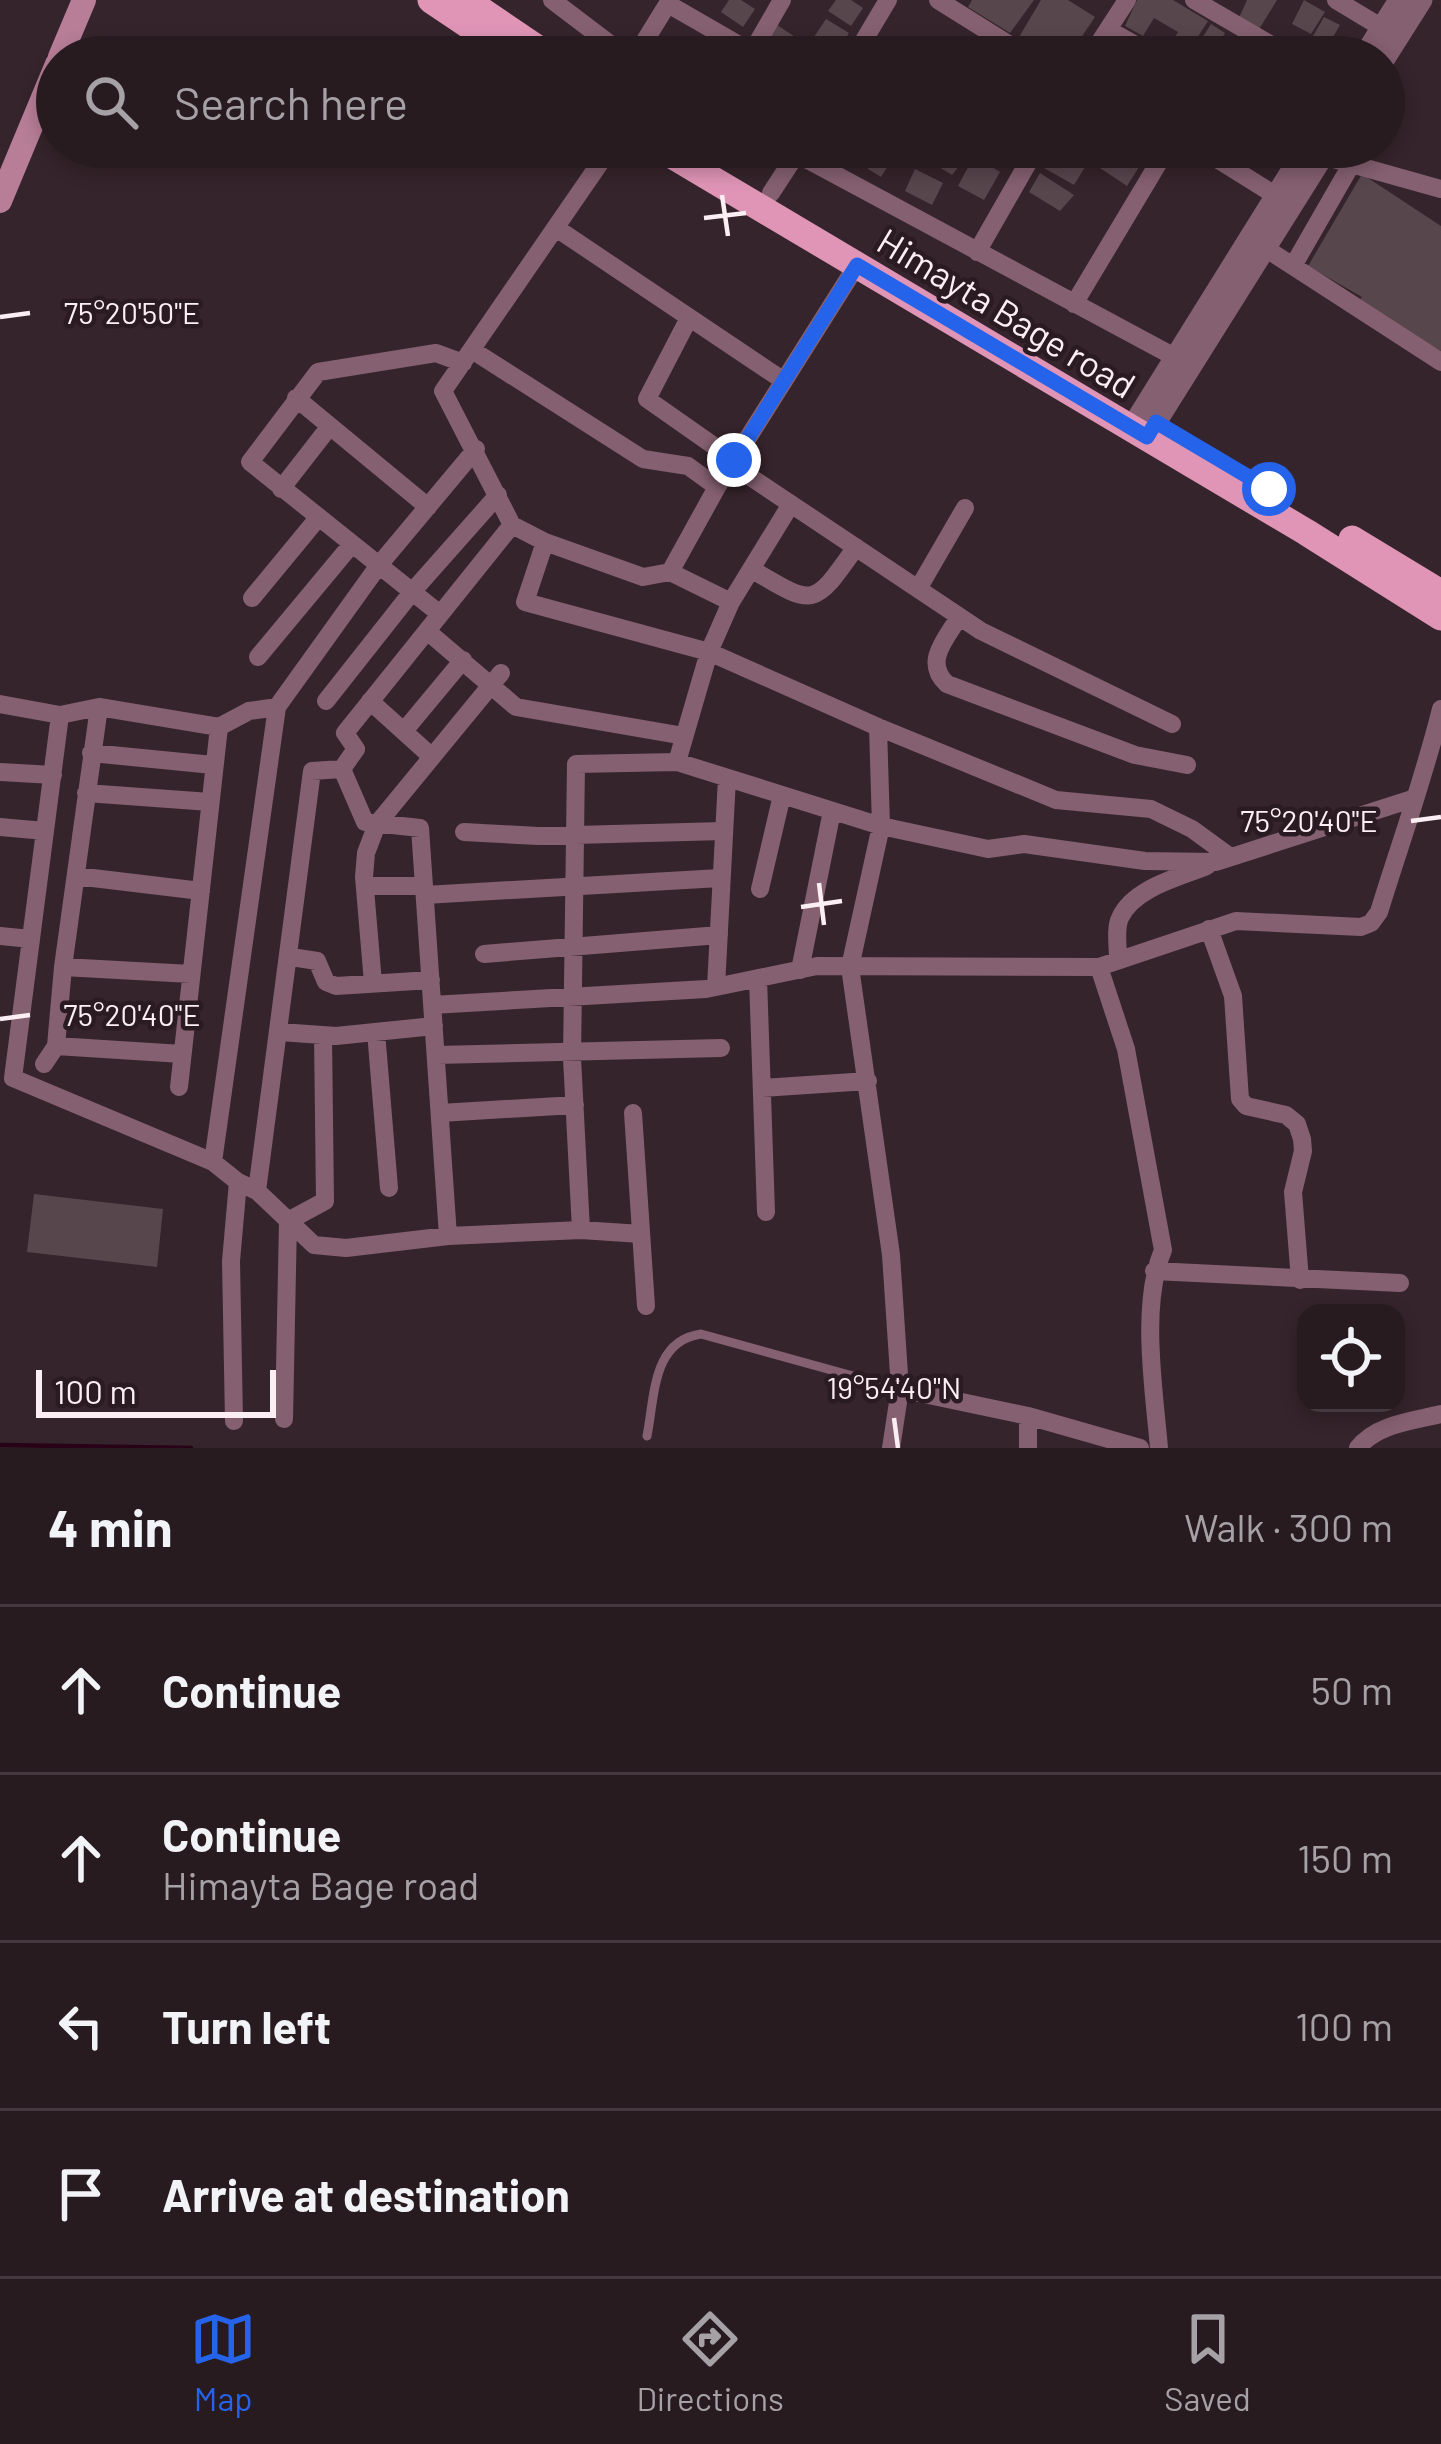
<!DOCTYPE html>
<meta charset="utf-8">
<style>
body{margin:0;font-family:Barlow,sans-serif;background:#302429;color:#f1f3f6}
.controls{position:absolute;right:36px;bottom:36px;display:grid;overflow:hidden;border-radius:24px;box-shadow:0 6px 18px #0003}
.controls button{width:108px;height:108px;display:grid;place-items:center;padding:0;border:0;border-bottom:3px solid #44393e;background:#281b20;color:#f1f3f6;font:60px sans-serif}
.scale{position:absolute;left:36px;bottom:30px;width:240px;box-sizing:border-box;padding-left:12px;border:6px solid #fbeff4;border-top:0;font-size:33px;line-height:42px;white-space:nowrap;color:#fbeff4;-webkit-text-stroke:9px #2a1b22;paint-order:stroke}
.stop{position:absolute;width:36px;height:36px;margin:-27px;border:9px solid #2563eb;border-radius:50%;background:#fff}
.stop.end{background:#2563eb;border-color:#fff;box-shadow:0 3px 12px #0008}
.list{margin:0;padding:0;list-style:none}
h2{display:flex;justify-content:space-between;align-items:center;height:156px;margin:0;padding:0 48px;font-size:51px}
h2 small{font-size:39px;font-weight:400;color:#a5a1a5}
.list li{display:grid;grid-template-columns:78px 1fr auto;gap:36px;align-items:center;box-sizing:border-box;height:168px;padding:0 48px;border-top:3px solid #44393e}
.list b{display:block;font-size:45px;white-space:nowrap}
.list p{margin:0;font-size:39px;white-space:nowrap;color:#a5a1a5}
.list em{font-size:39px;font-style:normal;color:#a5a1a5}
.icon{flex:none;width:66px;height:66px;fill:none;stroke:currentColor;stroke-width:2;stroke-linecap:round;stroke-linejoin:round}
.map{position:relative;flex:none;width:1441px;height:1448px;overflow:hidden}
.search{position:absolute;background:#281b20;box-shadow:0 6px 18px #0003;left:36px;right:36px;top:36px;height:132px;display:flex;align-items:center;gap:30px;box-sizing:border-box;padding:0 42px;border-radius:66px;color:#a5a1a5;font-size:45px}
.sheet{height:828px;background:#281b20}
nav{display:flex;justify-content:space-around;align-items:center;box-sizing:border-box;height:168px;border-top:3px solid #44393e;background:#281b20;font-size:33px;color:#a5a1a5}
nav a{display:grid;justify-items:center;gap:6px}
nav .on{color:#2563eb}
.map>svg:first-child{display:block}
</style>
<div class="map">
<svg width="1441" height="1448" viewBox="0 0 1441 1448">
<rect width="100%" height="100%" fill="#35242b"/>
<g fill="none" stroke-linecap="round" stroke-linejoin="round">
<path stroke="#280216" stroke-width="4.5" d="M 0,1445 L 191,1448"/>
</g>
<path fill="#58464d" d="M 729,0 L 741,0 L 755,9 L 743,27 L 721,12 Z
M 836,0 L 851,0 L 863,8 L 851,26 L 828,11 Z
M 972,0 L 1034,0 L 1010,33 L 968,7 Z
M 1041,0 L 1068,0 L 1095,17 L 1068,57 L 1050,57 L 1019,37 Z
M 1137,0 L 1173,0 L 1208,21 L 1185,57 L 1168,50 L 1178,32 L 1154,18 L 1143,36 L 1125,26 Z
M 1247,0 L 1277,0 L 1258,31 L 1238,20 Z
M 1304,0 L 1325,12 L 1311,34 L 1292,24 Z
M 1324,17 L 1340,25 L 1328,46 L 1346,57 L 1302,55 Z
M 826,19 L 849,33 L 837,52 L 814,37 Z
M 1211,24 L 1225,33 L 1214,51 L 1199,43 Z
M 777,25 L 800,40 L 789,57 L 765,43 Z
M 880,147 L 900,147 L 881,177 L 868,169 Z
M 929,147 L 962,147 L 970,152 L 952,175 L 926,159 Z
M 1052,147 L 1085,167 L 1074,185 L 1044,168 Z
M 1109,147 L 1139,167 L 1127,186 L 1097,166 Z
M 1116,147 L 1155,147 L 1146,166 Z
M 974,156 L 1000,172 L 984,200 L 958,186 Z
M 915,169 L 943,183 L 932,205 L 905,191 Z
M 1040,173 L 1074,195 L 1060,211 L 1029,192 Z
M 1362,174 L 1441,226 L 1441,351 L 1372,312 L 1359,301 L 1362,297 L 1308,266 Z
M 34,1194 L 163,1209 L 157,1267 L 27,1252 Z"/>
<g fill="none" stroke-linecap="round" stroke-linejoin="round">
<path stroke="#856070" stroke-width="9" d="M 647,1436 C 655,1396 652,1341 701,1334 L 900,1389"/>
<path stroke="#856070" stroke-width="18" d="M 552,0 L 627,57
M 938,0 L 1029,57
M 1194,0 L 1292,57
M 1336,0 L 1394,35
M 668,4 L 760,57
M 1109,30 L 1157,57
M 752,52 L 782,0
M 635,57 L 670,0
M 854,57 L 888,0
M 1090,57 L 1127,0
M 1198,147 L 1275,195
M 797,154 L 1184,362
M 1323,156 L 1441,189
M 771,193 L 801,147
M 556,228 L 784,381
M 1265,248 L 1441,362
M 977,252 L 1037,147
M 1293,266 L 1351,165
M 1074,304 L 1168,147
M 689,318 L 647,399 L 734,460
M 472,350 L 643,459 L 688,466 L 717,487
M 296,398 L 428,507
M 731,464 L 981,631 L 1172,724
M 281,489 L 330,426
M 512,525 L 545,542 L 525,602 L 709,652 L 731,602 L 670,572 L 717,487 L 857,265
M 545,542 L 643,577 L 670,572
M 751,569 C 815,607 813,608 856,547
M 918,589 L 965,508
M 252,598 L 318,518
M 731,602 L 791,504
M 440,614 L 250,462 L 318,372 L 436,353 L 463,363
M 959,617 C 946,639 923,662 947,684 L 1135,755 L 1187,765
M 427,631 L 516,707 L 684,736
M 258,657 L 352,544
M 326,701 L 412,592 L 498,495
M 370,701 L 432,757
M 0,704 L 60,715 L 13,1078 L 213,1162 L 238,1182 L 257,1191 L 312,771 L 342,769 L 356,749 L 345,733 L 512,525 L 443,391 L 611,147
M 60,715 L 99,707 L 219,727 L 179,1087
M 219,727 L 249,711 L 277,707
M 878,727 L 1056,800 L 1151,809 L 1192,829 L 1229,856
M 404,731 L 463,660
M 91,753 L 213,765
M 677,762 L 881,826 L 988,849 L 1024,844 L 1145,861 L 1216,862 L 1415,798
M 342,769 L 365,822 L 420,828 L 448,1236
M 0,772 L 53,775
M 86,793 L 210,802
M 0,827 L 45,831
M 464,832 L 538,836 L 723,831
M 76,876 L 201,891
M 365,886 L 424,886
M 760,889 L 782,795
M 425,895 L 720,878
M 1209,929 L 1233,996 L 1240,1099 L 1246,1106 L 1286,1115 L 1297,1124 L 1302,1139 L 1303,1151 L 1293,1192 L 1300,1280
M 0,936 L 31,939
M 484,954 L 719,935
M 291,957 L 317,961 L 326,982 L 336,986 L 431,980
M 1118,958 C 1118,946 1115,928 1120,918 C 1133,888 1180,877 1207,866
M 63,967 L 191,974
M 1099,967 L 1126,1049 L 1163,1250 C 1140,1305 1154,1389 1159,1448
M 800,970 L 832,811
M 758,978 L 766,1212
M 373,983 L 364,877 L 366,853 L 377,824 L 501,673
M 716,987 L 727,778
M 432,1005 L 706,989 L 817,966 L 1099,967 L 1236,921 L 1361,927 L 1371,923 L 1379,912 C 1400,844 1424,778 1441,709
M 280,1032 L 336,1036 L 434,1026
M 376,1032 L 389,1188
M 56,1046 L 182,1054
M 436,1055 L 721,1048
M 44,1064 L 56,1046 L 63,967 L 99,707
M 762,1088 L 868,1081
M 440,1113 L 575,1105
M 633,1113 L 646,1306
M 213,1162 L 277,707 L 379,565 L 476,449
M 257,1191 L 314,1245 L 346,1248 L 448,1236 L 581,1230 L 572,1058 L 576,764 L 677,762 L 709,652 L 878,727 L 881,826 L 850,967 L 891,1255 L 900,1389
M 581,1230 L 641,1234
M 1154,1271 L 1400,1283
M 284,1419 L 288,1221 L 325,1201 L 323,1035
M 234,1421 L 231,1261 L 238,1182
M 891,1448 L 900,1389 L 1028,1416 L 1140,1448
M 1028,1448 L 1028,1416
M 1358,1448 C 1376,1424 1413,1421 1441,1414"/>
<path stroke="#856070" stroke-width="21" d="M 1363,57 L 1399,0
M 1384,60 L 1422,0
M 1131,428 L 1306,147
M 1147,437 L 1329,147"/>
<path stroke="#b87e98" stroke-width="24" d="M 60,57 L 84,0
M 0,201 L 57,64"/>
<path stroke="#e095b7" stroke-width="27" d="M 431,0 L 516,57
M 466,0 L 550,57
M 658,147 L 1306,532 L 1441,617
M 1352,539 L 1441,593"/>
</g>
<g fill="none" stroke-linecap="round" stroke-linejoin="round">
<path stroke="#2563eb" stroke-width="15" d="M 734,460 L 857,265 L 1147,437 L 1156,422 L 1269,489"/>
</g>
<path fill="none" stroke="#fbeff4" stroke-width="4.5" d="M 722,195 L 728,236M 704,218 L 746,213M 0,317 L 30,313M 1411,821 L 1441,817M 819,883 L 824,925M 801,907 L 842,901M 0,1019 L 30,1015M 894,1418 L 898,1448"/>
<g text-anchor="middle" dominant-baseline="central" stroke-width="9" stroke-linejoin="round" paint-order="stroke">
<g font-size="36" fill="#fbeff4" stroke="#2a1b22">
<text transform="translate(1007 312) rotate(31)">Himayta Bage road</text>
</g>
</g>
<g font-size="30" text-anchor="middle" fill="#fbeff4" stroke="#2a1b22" stroke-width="9" stroke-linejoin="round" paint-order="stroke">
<text x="132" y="324">75°20'50"E</text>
<text x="1309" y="832">75°20'40"E</text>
<text x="132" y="1026">75°20'40"E</text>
<text x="894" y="1399">19°54'40"N</text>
</g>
</svg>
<div class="controls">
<button><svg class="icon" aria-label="locate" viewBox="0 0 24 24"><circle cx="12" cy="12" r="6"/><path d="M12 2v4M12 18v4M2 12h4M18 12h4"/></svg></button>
</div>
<div class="scale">100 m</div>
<div class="stop" style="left:1269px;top:489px"></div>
<div class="stop end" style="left:734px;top:460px"></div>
<div class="search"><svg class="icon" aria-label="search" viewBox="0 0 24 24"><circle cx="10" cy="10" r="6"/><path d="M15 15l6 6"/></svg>Search here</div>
</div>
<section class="sheet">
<h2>4 min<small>Walk · 300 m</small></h2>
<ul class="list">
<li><svg class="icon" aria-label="ahead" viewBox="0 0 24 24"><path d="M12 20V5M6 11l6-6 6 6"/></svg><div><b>Continue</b></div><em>50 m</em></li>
<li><svg class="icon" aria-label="ahead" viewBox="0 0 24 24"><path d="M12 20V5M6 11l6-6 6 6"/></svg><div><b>Continue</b><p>Himayta Bage road</p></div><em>150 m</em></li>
<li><svg class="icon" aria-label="left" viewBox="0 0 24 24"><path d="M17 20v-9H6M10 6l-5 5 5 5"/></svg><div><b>Turn left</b></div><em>100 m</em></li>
<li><svg class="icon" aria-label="arrive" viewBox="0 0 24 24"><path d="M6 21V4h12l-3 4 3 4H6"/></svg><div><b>Arrive at destination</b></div></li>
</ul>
</section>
<nav>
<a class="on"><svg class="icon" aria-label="map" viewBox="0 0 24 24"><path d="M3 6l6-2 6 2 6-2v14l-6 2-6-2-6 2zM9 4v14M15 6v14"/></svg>Map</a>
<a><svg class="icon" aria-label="directions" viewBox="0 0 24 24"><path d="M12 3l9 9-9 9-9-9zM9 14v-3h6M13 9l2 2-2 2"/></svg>Directions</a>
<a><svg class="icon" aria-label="saved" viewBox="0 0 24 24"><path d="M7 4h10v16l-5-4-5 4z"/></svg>Saved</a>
</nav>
